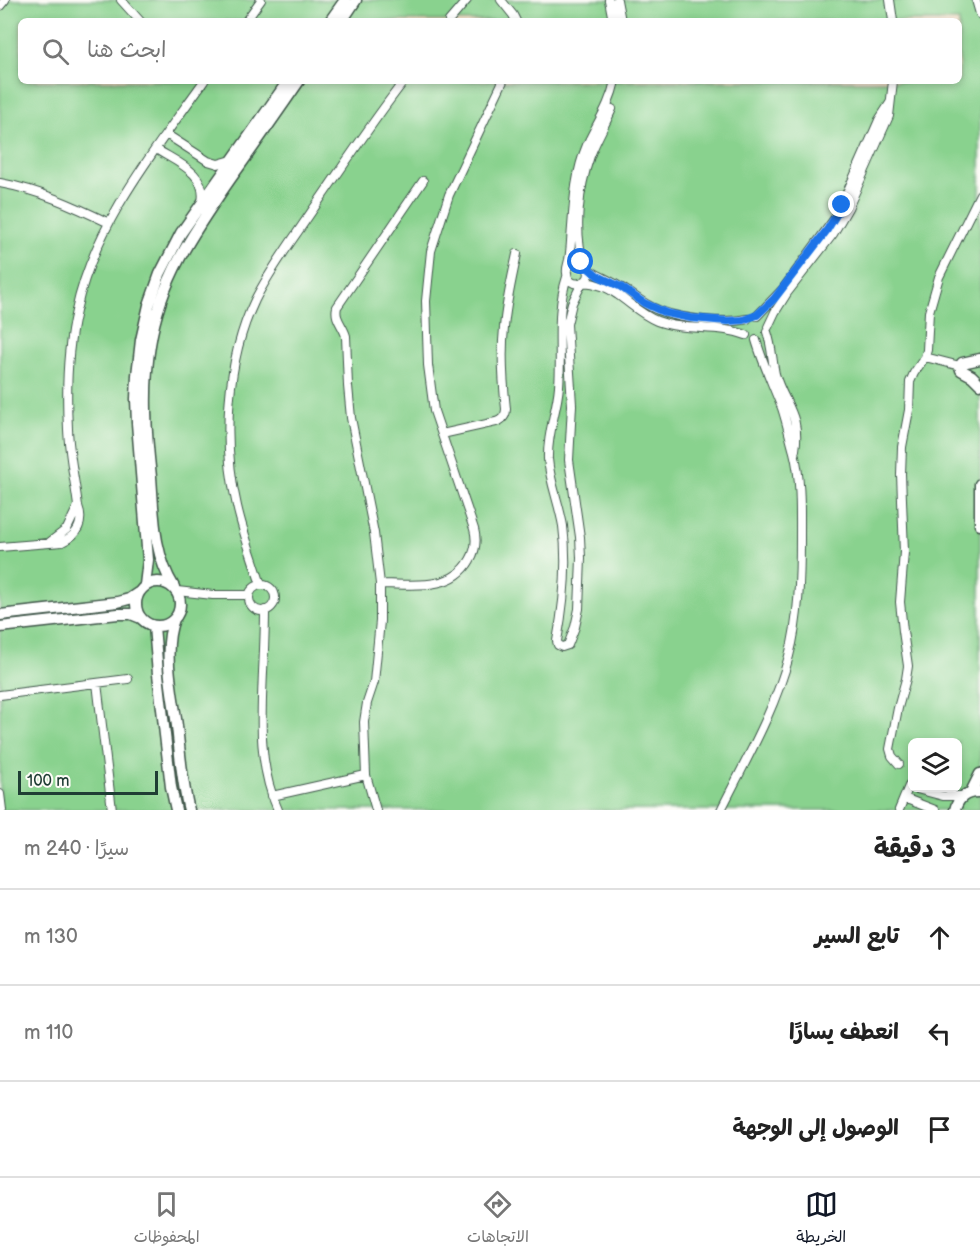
<!DOCTYPE html>
<html lang="ar">
<meta charset="utf-8">
<style>
body{margin:0;font-family:"Balsamiq Sans","Playpen Sans Arabic",sans-serif;background:#f6f6f6;color:#222;direction:rtl}
.controls{position:absolute;right:18px;bottom:18px;display:grid;overflow:hidden;border-radius:9px;box-shadow:0 3px 9px #0003}
.controls button{width:54px;height:54px;display:grid;place-items:center;padding:0;border:0;border-bottom:2px solid #e0e0e0;background:#fff;color:#222;font:30px sans-serif}
.scale{position:absolute;left:18px;bottom:15px;width:140px;box-sizing:border-box;padding-left:6px;border:3px solid #1f3d34;border-top:0;font-size:16px;line-height:21px;white-space:nowrap;color:#1f3d34;-webkit-text-stroke:4px #fdfcf7;paint-order:stroke}
.stop{position:absolute;width:18px;height:18px;margin:-14px;border:4px solid #1a73e8;border-radius:50%;background:#fff}
.stop.end{background:#1a73e8;border-color:#fff;box-shadow:0 2px 6px #0008}
.list{margin:0;padding:0;list-style:none}
h2{display:flex;justify-content:space-between;align-items:center;height:78px;margin:0;padding:0 24px;font-size:26px}
h2 small{font-size:20px;font-weight:400;color:#767676}
.list li{display:grid;grid-template-columns:39px 1fr auto;gap:18px;align-items:center;box-sizing:border-box;height:96px;padding:0 24px;border-top:2px solid #e0e0e0}
.list b{display:block;font-size:22px;white-space:nowrap}
.list em{font-size:20px;font-style:normal;color:#767676}
.icon{flex:none;width:33px;height:33px;fill:none;stroke:currentColor;stroke-width:2;stroke-linecap:round;stroke-linejoin:round}
.map{position:relative;flex:none;width:980px;height:810px;overflow:hidden;direction:ltr}
.search{position:absolute;background:#fff;box-shadow:0 3px 9px #0003;left:18px;right:18px;top:18px;height:66px;display:flex;align-items:center;gap:15px;box-sizing:border-box;padding:0 21px;border-radius:9px;color:#767676;font-size:22px}
.sheet{height:366px;background:#fff}
nav{display:flex;justify-content:space-around;align-items:center;box-sizing:border-box;height:84px;border-top:2px solid #e0e0e0;background:#fff;font-size:16px;color:#767676}
nav a{display:grid;justify-items:center;gap:3px}
nav .on{color:#111827}
.map>svg:first-child{display:block}
</style>
<div class="map">
<svg width="980" height="810" viewBox="0 0 980 810">
<rect width="100%" height="100%" fill="#fdfcf7"/>
<filter id="ink" filterUnits="userSpaceOnUse"><feTurbulence type="fractalNoise" baseFrequency=".0167" numOctaves="2"/><feDisplacementMap in="SourceGraphic" scale="12" xChannelSelector="R" yChannelSelector="G"/><feConvolveMatrix kernelMatrix="1 2 1 2 8 2 1 2 1" color-interpolation-filters="sRGB"/></filter>
<filter id="wash" filterUnits="userSpaceOnUse"><feTurbulence type="fractalNoise" baseFrequency=".008" numOctaves="4" result="noise"/><feDisplacementMap in="SourceGraphic" scale="24" xChannelSelector="R" yChannelSelector="G"/><feGaussianBlur stdDeviation="1.35" result="paint"/><feColorMatrix in="noise" values="0 0 0 0 0 0 0 0 0 0 0 0 0 0 0 0 0 1.4 0 .05"/><feComposite in="paint" operator="in"/></filter>
<g filter="url(#wash)">
<rect width="100%" height="100%" fill="#f6e1c9"/>
<path fill="#89d28e" stroke="#548861" stroke-width="1.5" fill-rule="evenodd" d="M 0,0 L 980,0 L 980,810 L 0,810 ZM 21,21 L 959,21 L 959,81 L 21,81 ZM 912,742 L 958,742 L 958,788 L 912,788 Z"/>
</g>
<g filter="url(#ink)">
<g fill="none" stroke-linecap="round" stroke-linejoin="round">
<defs>
<path id="minor" d="M 121,0 L 140,21
M 501,0 L 513,15 L 516,21
M 609,0 L 613,21
M 617,0 L 621,21
M 890,0 L 893,21
M 976,0 L 980,14
M 0,6 L 5,0
M 246,21 L 261,0
M 449,21 L 467,0
M 166,134 L 208,161 L 218,164 L 232,160
M 156,149 C 176,162 208,173 202,202
M 0,183 C 39,190 74,206 109,223
M 584,264 C 573,232 579,187 590,156 C 596,140 605,125 612,109
M 568,268 L 570,265 L 577,262 C 590,264 594,280 580,283 C 573,285 567,280 567,273 C 566,269 568,264 569,260 C 571,249 571,238 572,227 C 574,199 576,171 587,145 C 597,123 610,105 615,81
M 588,269 C 598,276 610,280 620,287 C 633,294 643,304 656,309 C 677,319 725,324 747,319
M 567,277 C 555,313 562,349 559,386 C 557,412 547,432 548,459 C 550,482 559,503 563,526 C 568,564 564,604 557,641 L 558,645 L 562,647 L 568,645 L 575,627 L 579,609 L 581,558 L 580,537 L 569,460 L 572,405 L 567,324 L 572,303 L 582,283
M 583,282 C 596,283 608,287 618,295 C 631,304 642,315 657,321 C 686,332 718,324 746,335
M 757,316 L 783,289 L 835,218 L 845,197 L 879,120 L 890,103
M 768,327 L 775,312 L 787,293 L 833,234 L 848,208 L 889,116 L 893,81
M 767,332 C 772,346 772,360 775,374 C 784,405 801,414 795,450
M 925,357 L 960,366
M 442,434 L 496,422 C 502,420 506,416 506,409 C 503,382 501,355 504,328 C 506,303 512,278 517,254
M 50,542 L 67,529 L 78,506
M 0,547 L 62,542 C 78,535 84,522 78,506 C 75,481 69,455 68,429 C 66,390 67,349 76,311 C 94,225 154,151 204,81
M 380,584 C 411,584 452,592 470,560 C 476,550 477,540 474,529 L 434,411 L 428,365 L 426,301 L 431,251 L 449,195 L 503,81
M249 598a13 13 0 1 1 26 0a13 13 0 1 1-26 0Z
M 261,585 C 253,559 243,533 237,506 C 222,442 226,360 255,300 C 271,268 294,238 314,208 C 344,165 372,122 404,81
M 177,591 L 213,595 L 249,595
M 265,610 C 265,631 264,651 263,672 C 261,719 258,766 278,810
M 97,683 L 112,810
M 0,695 L 128,679
M 899,764 L 892,756 L 890,749 L 898,708 L 906,679 L 908,666 L 903,631 L 900,602 L 904,552 L 901,474 L 902,447 L 909,410 L 910,382 L 914,373 L 925,357 L 927,350 L 929,312 L 939,277 L 980,194
M 913,788 L 943,796 L 962,796
M 0,794 L 2,810
M 272,796 L 366,775
M 904,798 L 935,810
M 376,810 L 366,775 L 364,722 L 367,703 L 374,682 L 380,621 L 380,584 L 374,533 L 351,418 L 348,386 L 346,336 C 343,325 334,319 337,307 L 423,181
M 721,810 C 746,760 775,710 789,656 C 799,619 800,577 800,538 C 800,510 801,479 794,452 C 790,438 787,423 782,408 C 773,385 763,364 756,340
M 899,810 L 909,786 L 912,787"/>
<path id="tertiary" d="M 330,21 L 345,0
M 342,21 L 356,0
M 980,359 L 962,363 L 960,366 L 961,370 L 972,376 L 980,384
M 980,484 L 980,525
M136 604a22 22 0 1 1 44 0a22 22 0 1 1-44 0Z
M 145,585 L 148,560 L 137,423 L 136,399 L 137,375 L 141,340 L 149,305 L 160,274 L 181,233 L 288,81
M 174,587 C 153,553 154,516 151,477 C 146,433 143,388 150,345 C 160,280 194,231 231,178 C 254,146 277,113 299,81
M 0,615 L 118,602 L 129,599 L 138,593
M 174,619 C 162,650 173,694 177,726 C 180,754 182,783 189,810
M 154,626 L 158,674 L 171,787 L 176,810
M 0,627 L 118,614 L 131,614 L 141,618
M 971,792 L 980,774
M 955,810 C 958,797 967,791 980,792"/>
</defs>
<use href="#minor" stroke="#3f564a" stroke-width="10"/>
<use href="#tertiary" stroke="#3f564a" stroke-width="13"/>
<use href="#minor" stroke="#fff" stroke-width="8"/>
<use href="#tertiary" stroke="#fff" stroke-width="10"/>
</g>
</g>
<g fill="none" stroke-linecap="round" stroke-linejoin="round" filter="url(#ink)">
<path stroke="#1a73e8" stroke-width="8" d="M 581,262 L 598,276 L 621,287 L 644,303 L 666,313 L 691,318 L 728,321 L 743,320 L 757,315 L 774,299 L 827,230 L 842,205"/>
</g>
</svg>
<div class="controls">
<button><svg class="icon" aria-label="layers" viewBox="0 0 24 24"><path d="M12 4l9 5-9 5-9-5zM3 14l9 5 9-5"/></svg></button>
</div>
<div class="scale">100 m</div>
<div class="stop" style="left:581px;top:262px"></div>
<div class="stop end" style="left:842px;top:205px"></div>
<div class="search"><svg class="icon" aria-label="search" viewBox="0 0 24 24"><circle cx="10" cy="10" r="6"/><path d="M15 15l6 6"/></svg>ابحث هنا</div>
</div>
<section class="sheet">
<h2>3 دقيقة<small>سيرًا · 240 m</small></h2>
<ul class="list">
<li><svg class="icon" aria-label="ahead" viewBox="0 0 24 24"><path d="M12 20V5M6 11l6-6 6 6"/></svg><div><b>تابع السير</b></div><em>130 m</em></li>
<li><svg class="icon" aria-label="left" viewBox="0 0 24 24"><path d="M17 20v-9H6M10 6l-5 5 5 5"/></svg><div><b>انعطف يسارًا</b></div><em>110 m</em></li>
<li><svg class="icon" aria-label="arrive" viewBox="0 0 24 24"><path d="M6 21V4h12l-3 4 3 4H6"/></svg><div><b>الوصول إلى الوجهة</b></div></li>
</ul>
</section>
<nav>
<a class="on"><svg class="icon" aria-label="map" viewBox="0 0 24 24"><path d="M3 6l6-2 6 2 6-2v14l-6 2-6-2-6 2zM9 4v14M15 6v14"/></svg>الخريطة</a>
<a><svg class="icon" aria-label="directions" viewBox="0 0 24 24"><path d="M12 3l9 9-9 9-9-9zM9 14v-3h6M13 9l2 2-2 2"/></svg>الاتجاهات</a>
<a><svg class="icon" aria-label="saved" viewBox="0 0 24 24"><path d="M7 4h10v16l-5-4-5 4z"/></svg>المحفوظات</a>
</nav>
